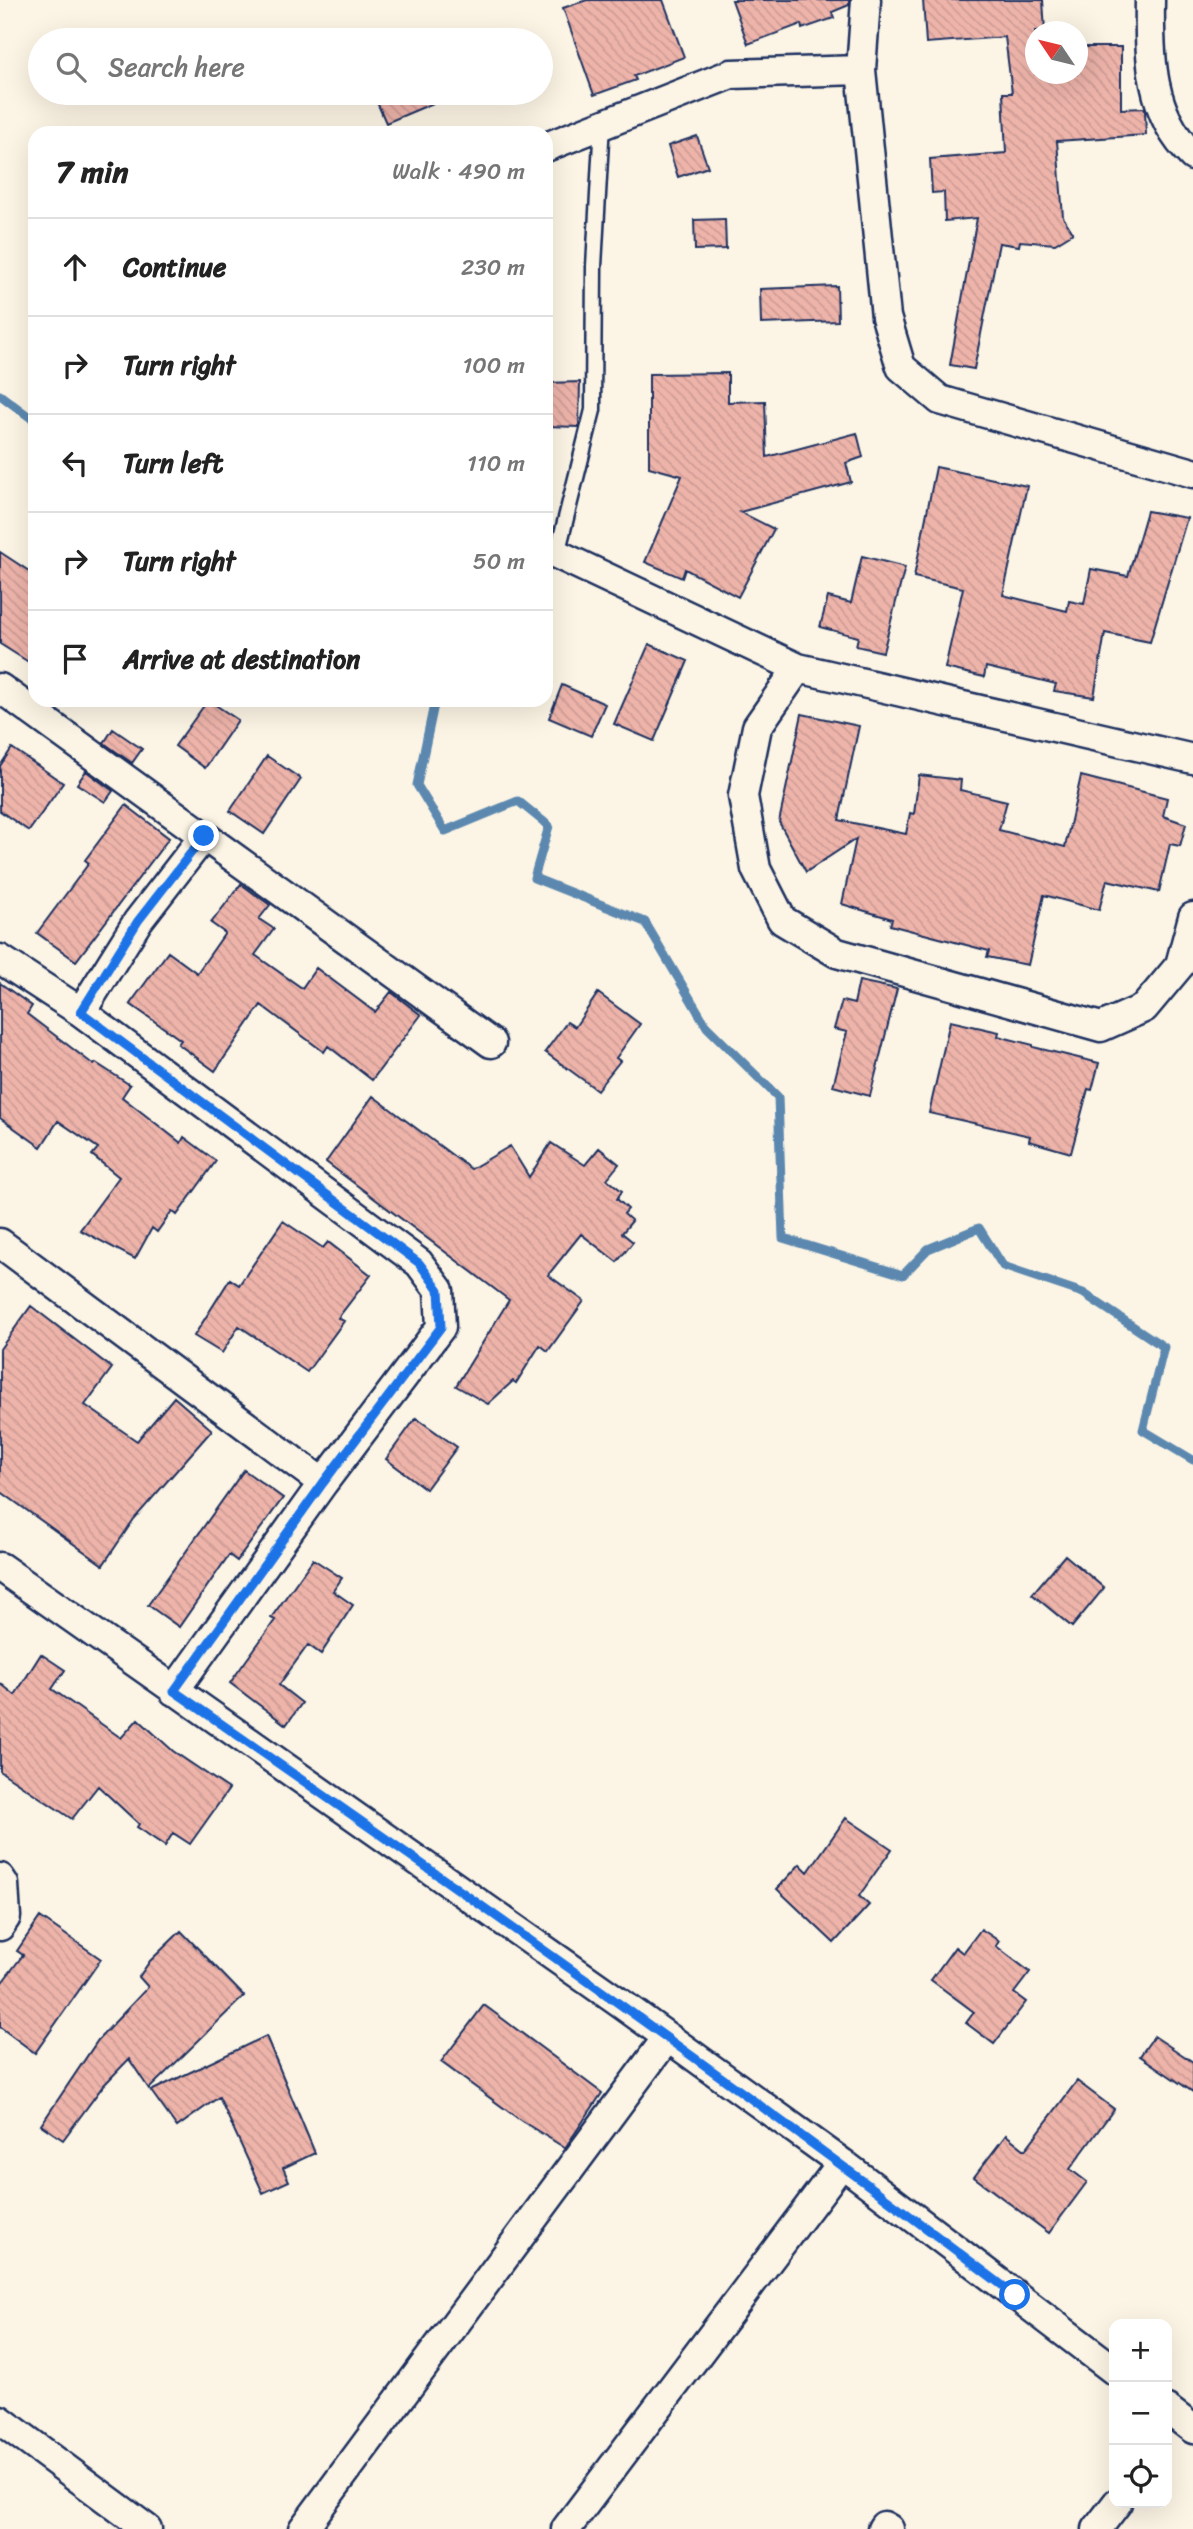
<!DOCTYPE html>
<meta charset="utf-8">
<style>
body{margin:0;font-family:Sriracha,sans-serif;background:#f6f6f6;color:#222}
.controls{position:absolute;right:21px;bottom:21px;display:grid;overflow:hidden;border-radius:14px;box-shadow:0 7px 28px #0002}
.controls button{width:63px;height:63px;display:grid;place-items:center;padding:0;border:0;border-bottom:2px solid #e0e0e0;background:#fff;color:#222;font:35px sans-serif}
.compass{position:absolute;left:1025px;top:21px;width:63px;height:63px;border-radius:50%;background:#fff;box-shadow:0 7px 28px #0002;rotate:305deg}
.stop{position:absolute;width:21px;height:21px;margin:-16px;border:5px solid #1a73e8;border-radius:50%;background:#fff}
.stop.end{background:#1a73e8;border-color:#fff;box-shadow:0 2px 7px #0008}
.list{margin:0;padding:0;list-style:none}
h2{display:flex;justify-content:space-between;align-items:center;height:91px;margin:0;padding:0 28px;font-size:30px}
h2 small{font-size:23px;font-weight:400;color:#767676}
.list li{display:grid;grid-template-columns:46px 1fr auto;gap:21px;align-items:center;box-sizing:border-box;height:98px;padding:0 28px;border-top:2px solid #e0e0e0}
.list b{display:block;font-size:26px;white-space:nowrap}
.list em{font-size:23px;font-style:normal;color:#767676}
.icon{flex:none;width:38px;height:38px;fill:none;stroke:currentColor;stroke-width:2;stroke-linecap:round;stroke-linejoin:round}
.map{position:relative;flex:none;width:1193px;height:2529px;overflow:hidden}
.search{position:absolute;background:#fff;box-shadow:0 7px 28px #0002;left:28px;top:28px;width:525px;height:77px;display:flex;align-items:center;gap:18px;box-sizing:border-box;padding:0 24px;border-radius:38px;color:#767676;font-size:26px}
.panel{position:absolute;background:#fff;box-shadow:0 7px 28px #0002;left:28px;top:126px;width:525px;height:581px;border-radius:21px}
.map>svg:first-child{display:block}
</style>
<div class="map">
<svg width="1193" height="2529" viewBox="0 0 1193 2529">
<defs>
<pattern id="building-back-hatch" width="6" height="6" patternUnits="userSpaceOnUse" patternTransform="scale(1.75)"><rect width="6" height="6" fill="#eeb4aa"/><path d="M-1 5l2 2M0 0l6 6M5-1l2 2" fill="none" stroke="#cc9b95"/></pattern>
</defs>
<rect width="100%" height="100%" fill="#fcf5e5"/>
<filter id="ink" filterUnits="userSpaceOnUse"><feTurbulence type="fractalNoise" baseFrequency=".0143" numOctaves="2"/><feDisplacementMap in="SourceGraphic" scale="14" xChannelSelector="R" yChannelSelector="G"/><feConvolveMatrix kernelMatrix="1 2 1 2 8 2 1 2 1" color-interpolation-filters="sRGB"/></filter>
<g filter="url(#ink)">
<g fill="none" stroke-linecap="round" stroke-linejoin="round">
<path stroke="#5c88b0" stroke-width="9" d="M 0,395 L 35,421
M 435,700 L 417,785 L 445,831 L 518,801 L 549,826 L 534,878 L 645,922 L 707,1027 L 778,1097 L 783,1238 L 903,1275 L 928,1249 L 979,1228 L 1003,1266 L 1083,1293 L 1164,1347 L 1143,1430 L 1193,1460"/>
</g>
<path fill="url(#building-back-hatch)" stroke="#1b2f5e" stroke-width="2" d="M 587,0 L 663,0 L 684,57 L 634,76 L 636,80 L 594,95 L 563,8 Z
M 732,0 L 849,0 L 849,5 L 832,12 L 834,18 L 802,29 L 801,24 L 748,44 Z
M 923,0 L 1043,0 L 1045,32 L 1035,32 L 1035,74 L 1077,74 L 1077,47 L 1121,47 L 1121,109 L 1144,108 L 1145,111 L 1146,135 L 1057,141 L 1063,217 L 1073,233 L 1055,244 L 1020,241 L 1019,246 L 999,243 L 974,369 L 950,365 L 977,218 L 945,221 L 944,192 L 932,193 L 930,159 L 1006,153 L 1003,93 L 1012,93 L 1005,37 L 926,43 Z
M 373,93 L 457,93 L 386,123 Z
M 697,136 L 708,167 L 678,177 L 668,146 Z
M 725,219 L 726,249 L 695,250 L 694,220 Z
M 837,286 L 838,321 L 761,324 L 760,289 Z
M 728,373 L 728,402 L 765,401 L 767,457 L 857,433 L 863,457 L 846,463 L 851,482 L 740,512 L 774,529 L 738,597 L 685,569 L 682,578 L 645,562 L 682,476 L 649,467 L 649,374 Z
M 580,382 L 579,427 L 546,426 L 546,383 Z
M 936,467 L 1027,486 L 1003,595 L 1067,611 L 1069,601 L 1084,604 L 1091,569 L 1128,576 L 1147,511 L 1187,518 L 1150,642 L 1105,633 L 1094,697 L 1054,691 L 1056,684 L 986,667 L 984,677 L 945,668 L 963,588 L 914,577 Z
M 0,552 L 35,575 L 35,666 L 0,644 Z
M 862,556 L 905,567 L 883,652 L 856,646 L 858,637 L 820,627 L 828,597 L 851,603 Z
M 649,644 L 688,661 L 654,741 L 614,724 Z
M 562,685 L 605,704 L 591,736 L 549,718 Z
M 208,700 L 238,720 L 205,768 L 175,746 Z
M 802,714 L 859,726 L 839,820 L 906,834 L 910,813 L 914,814 L 919,775 L 961,780 L 960,790 L 1007,801 L 999,830 L 1065,847 L 1081,776 L 1167,798 L 1163,816 L 1186,824 L 1180,846 L 1170,844 L 1159,892 L 1107,880 L 1099,910 L 1044,895 L 1028,965 L 987,957 L 989,951 L 890,925 L 892,919 L 842,904 L 856,839 L 806,872 L 779,822 Z
M 113,729 L 142,749 L 132,763 L 104,743 Z
M 12,748 L 63,783 L 29,831 L 0,811 L 0,766 Z
M 267,756 L 301,779 L 264,834 L 230,811 Z
M 86,771 L 113,791 L 105,802 L 77,784 Z
M 126,805 L 169,838 L 76,961 L 37,933 L 89,863 L 85,860 Z
M 241,884 L 270,905 L 259,919 L 274,929 L 255,955 L 302,988 L 316,968 L 375,1012 L 391,992 L 421,1015 L 372,1080 L 328,1046 L 324,1052 L 261,1005 L 215,1071 L 178,1044 L 181,1040 L 130,1004 L 168,952 L 197,973 L 225,933 L 211,923 Z
M 859,981 L 897,989 L 870,1096 L 833,1086 L 847,1032 L 834,1029 L 842,1001 L 854,1004 Z
M 0,983 L 32,1006 L 27,1014 L 94,1065 L 96,1063 L 130,1085 L 122,1097 L 181,1143 L 184,1137 L 216,1161 L 177,1215 L 172,1211 L 157,1232 L 152,1228 L 135,1259 L 80,1230 L 119,1177 L 92,1155 L 98,1148 L 58,1121 L 41,1147 L 0,1118 Z
M 598,993 L 640,1024 L 616,1058 L 620,1061 L 597,1090 L 545,1052 L 567,1022 L 575,1027 Z
M 950,1021 L 999,1032 L 998,1036 L 1033,1045 L 1033,1047 L 1099,1063 L 1092,1090 L 1088,1089 L 1071,1153 L 1029,1141 L 1030,1136 L 929,1113 Z
M 373,1096 L 471,1169 L 510,1146 L 529,1177 L 551,1143 L 585,1165 L 599,1148 L 619,1164 L 607,1179 L 622,1191 L 617,1199 L 628,1209 L 624,1214 L 632,1221 L 622,1233 L 633,1242 L 617,1262 L 581,1234 L 548,1275 L 584,1301 L 548,1351 L 540,1345 L 516,1383 L 513,1381 L 488,1404 L 456,1386 L 509,1300 L 326,1162 Z
M 283,1221 L 323,1248 L 328,1242 L 371,1275 L 338,1318 L 344,1321 L 307,1372 L 239,1326 L 222,1353 L 194,1336 L 230,1279 L 239,1285 Z
M 31,1306 L 112,1368 L 85,1405 L 137,1441 L 174,1397 L 212,1430 L 134,1519 L 103,1565 L 0,1491 L 0,1349 Z
M 416,1418 L 457,1447 L 426,1489 L 386,1459 Z
M 244,1470 L 283,1498 L 237,1561 L 229,1555 L 179,1627 L 148,1605 Z
M 1065,1555 L 1104,1588 L 1072,1627 L 1032,1594 Z
M 313,1559 L 342,1578 L 333,1591 L 353,1605 L 321,1654 L 308,1645 L 279,1685 L 302,1703 L 286,1725 L 230,1683 L 275,1620 L 271,1618 Z
M 41,1654 L 65,1670 L 52,1689 L 121,1738 L 138,1719 L 173,1751 L 229,1789 L 190,1844 L 173,1833 L 165,1846 L 137,1827 L 139,1824 L 98,1786 L 72,1819 L 0,1771 L 0,1683 L 15,1695 Z
M 846,1818 L 892,1849 L 859,1896 L 869,1905 L 834,1943 L 777,1889 L 800,1864 L 808,1872 Z
M 40,1917 L 101,1959 L 35,2053 L 0,2027 L 0,1985 L 23,1955 L 17,1951 Z
M 981,1929 L 999,1941 L 996,1946 L 1030,1972 L 1014,1993 L 1026,2002 L 994,2044 L 966,2023 L 974,2012 L 931,1980 L 955,1947 L 963,1953 Z
M 181,1931 L 244,1996 L 149,2089 L 129,2059 L 103,2086 L 63,2140 L 41,2125 L 98,2040 L 148,1987 L 139,1977 L 150,1961 Z
M 484,2005 L 602,2093 L 565,2148 L 520,2120 L 441,2062 Z
M 266,2036 L 315,2153 L 283,2168 L 289,2181 L 263,2193 L 219,2097 L 177,2127 L 151,2091 Z
M 1154,2036 L 1193,2062 L 1193,2092 L 1140,2056 Z
M 1077,2081 L 1114,2109 L 1070,2169 L 1087,2182 L 1049,2233 L 974,2177 L 1006,2135 L 1025,2150 Z"/>
<g fill="none" stroke-linecap="round" stroke-linejoin="round">
<defs>
<path id="lane" d="M 557,554 L 593,410 L 594,266 L 602,123"/>
<path id="street" d="M 866,0 L 861,70 L 886,317 L 901,367 L 940,400 L 1193,473
M 1150,0 C 1149,57 1150,115 1193,156
M 546,147 L 731,74 L 861,70
M 546,549 L 798,668 L 1193,759
M 798,668 L 757,727 L 743,796 L 756,869 L 782,920 L 837,953 L 1101,1027 L 1144,1008 L 1180,965 L 1193,917
M 0,688 L 204,836 L 138,921 L 81,1012
M 204,836 L 491,1043
M 0,959 L 81,1012 L 419,1263 L 439,1290 L 441,1327 L 323,1483
M 0,1243 L 323,1483 L 174,1691
M 0,1567 L 623,2005 L 842,2163 L 1114,2370
M 0,1878 L 4,1884 L 6,1917 L 0,1926
M 1167,2409 L 1193,2429
M 0,2420 L 147,2529
M 303,2529 L 667,2038
M 566,2529 L 842,2163
M 882,2529 L 884,2526 L 889,2529
M 1097,2529 L 1117,2503"/>
</defs>
<use href="#lane" stroke="#1b2f5e" stroke-width="19"/>
<use href="#street" stroke="#1b2f5e" stroke-width="33"/>
<use href="#lane" stroke="#fcf5e5" stroke-width="14"/>
<use href="#street" stroke="#fcf5e5" stroke-width="28"/>
</g>
</g>
<g fill="none" stroke-linecap="round" stroke-linejoin="round" filter="url(#ink)">
<path stroke="#1a73e8" stroke-width="9" d="M 204,836 L 138,921 L 81,1012 L 419,1263 L 439,1290 L 441,1327 L 323,1483 L 174,1691 C 458,1888 740,2086 1015,2295"/>
</g>
</svg>
<div class="controls">
<button>+</button>
<button>−</button>
<button><svg class="icon" aria-label="locate" viewBox="0 0 24 24"><circle cx="12" cy="12" r="6"/><path d="M12 2v4M12 18v4M2 12h4M18 12h4"/></svg></button>
</div>
<svg class="compass" viewBox="-18 -18 36 36"><path d="M0-13l5 13h-10z" fill="#e53935"/><path d="M0 13l5-13h-10z" fill="#767676"/></svg>
<div class="stop" style="left:1015px;top:2295px"></div>
<div class="stop end" style="left:204px;top:836px"></div>
<div class="search"><svg class="icon" aria-label="search" viewBox="0 0 24 24"><circle cx="10" cy="10" r="6"/><path d="M15 15l6 6"/></svg>Search here</div>
<section class="panel">
<h2>7 min<small>Walk · 490 m</small></h2>
<ul class="list">
<li><svg class="icon" aria-label="ahead" viewBox="0 0 24 24"><path d="M12 20V5M6 11l6-6 6 6"/></svg><div><b>Continue</b></div><em>230 m</em></li>
<li><svg class="icon" aria-label="right" viewBox="0 0 24 24"><path d="M7 20v-9h11M14 6l5 5-5 5"/></svg><div><b>Turn right</b></div><em>100 m</em></li>
<li><svg class="icon" aria-label="left" viewBox="0 0 24 24"><path d="M17 20v-9H6M10 6l-5 5 5 5"/></svg><div><b>Turn left</b></div><em>110 m</em></li>
<li><svg class="icon" aria-label="right" viewBox="0 0 24 24"><path d="M7 20v-9h11M14 6l5 5-5 5"/></svg><div><b>Turn right</b></div><em>50 m</em></li>
<li><svg class="icon" aria-label="arrive" viewBox="0 0 24 24"><path d="M6 21V4h12l-3 4 3 4H6"/></svg><div><b>Arrive at destination</b></div></li>
</ul>
</section>
</div>
